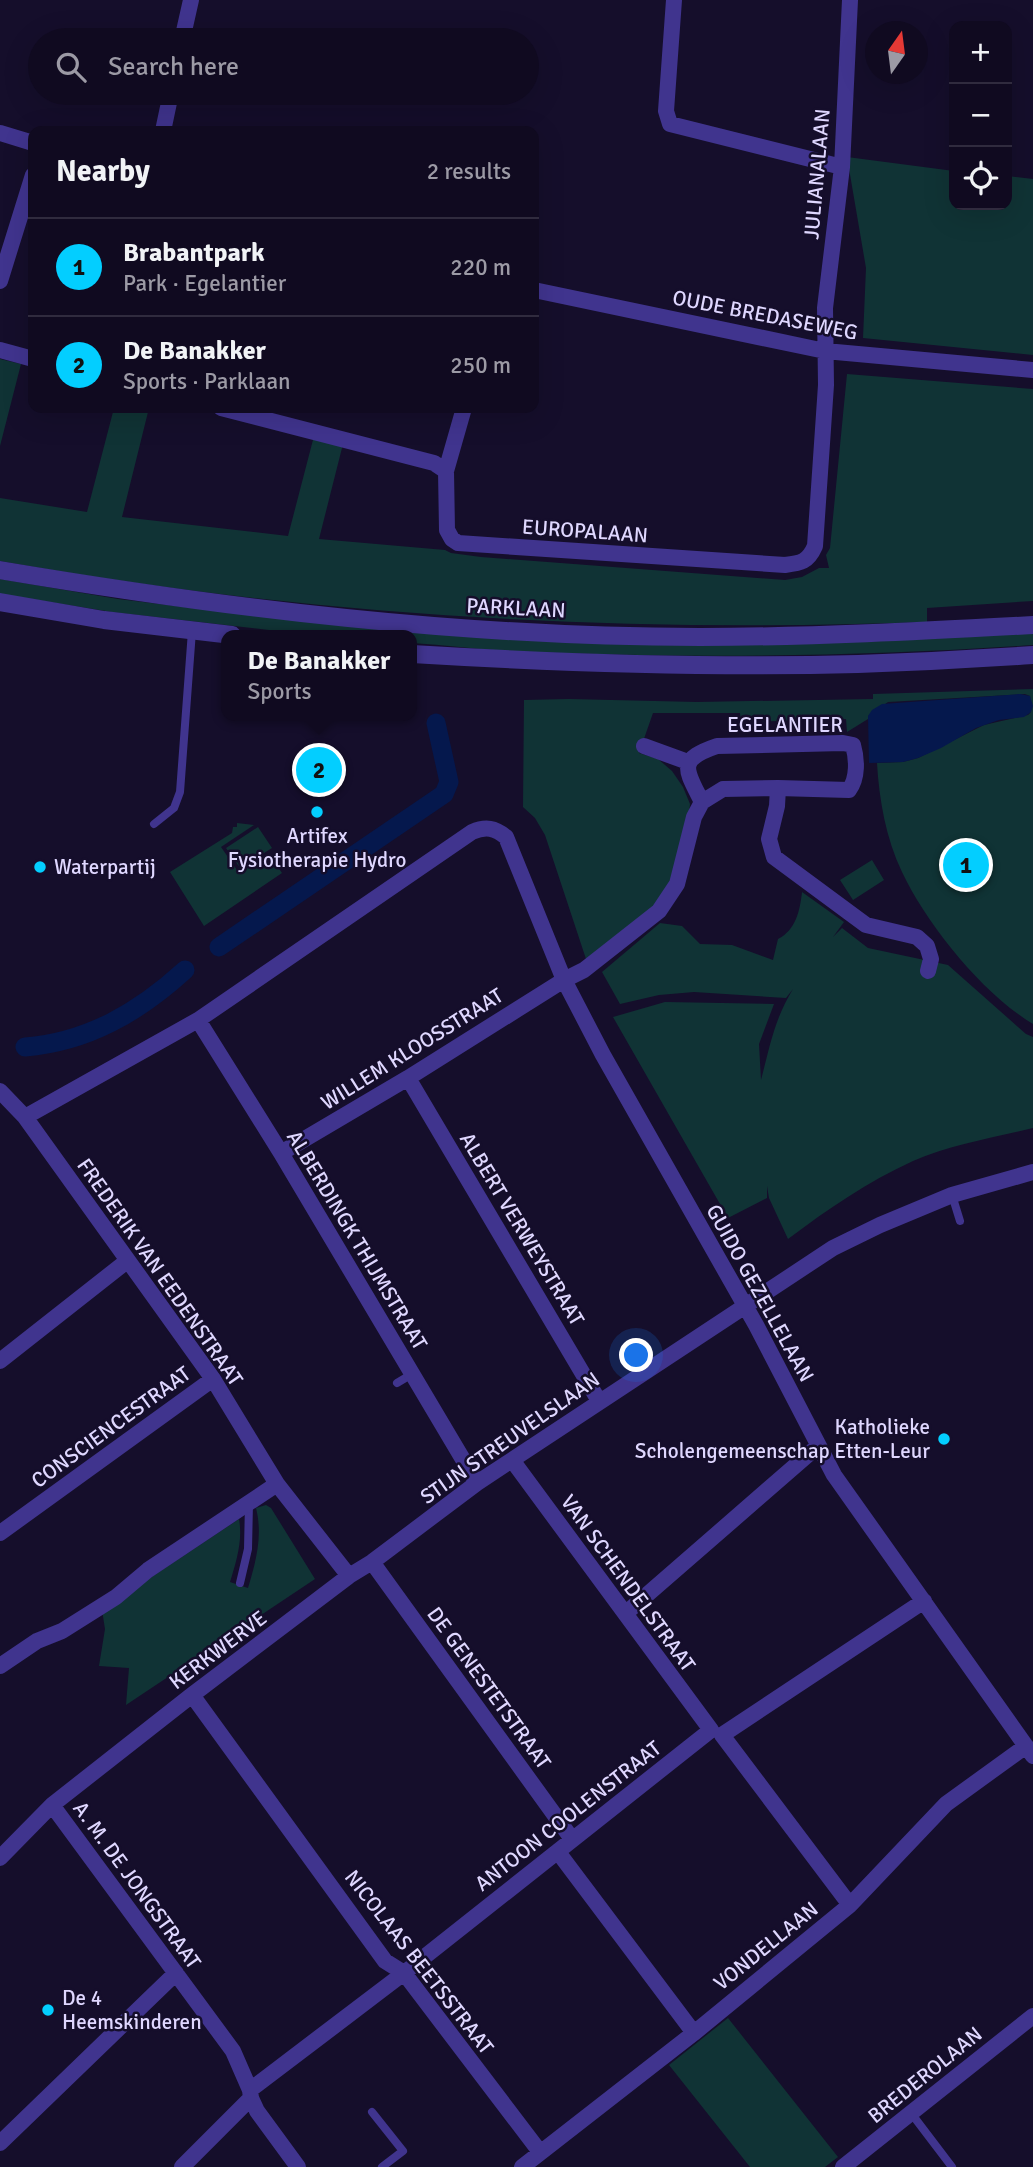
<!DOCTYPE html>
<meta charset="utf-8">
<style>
body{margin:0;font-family:Signika,sans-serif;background:#191329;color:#f1f3f6}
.controls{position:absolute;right:21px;top:21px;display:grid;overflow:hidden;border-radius:14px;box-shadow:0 7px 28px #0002}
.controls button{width:63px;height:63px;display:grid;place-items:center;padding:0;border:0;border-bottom:2px solid #302b3e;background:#100a20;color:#f1f3f6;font:35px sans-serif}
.compass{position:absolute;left:865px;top:21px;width:63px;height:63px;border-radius:50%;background:#100a20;box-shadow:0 7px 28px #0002;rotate:14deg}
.you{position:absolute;left:637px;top:1356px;width:24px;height:24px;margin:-18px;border:5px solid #fff;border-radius:50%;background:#1a73e8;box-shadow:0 0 0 10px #1a73e833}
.badge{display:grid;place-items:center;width:46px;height:46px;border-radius:50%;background:#03ceff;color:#111;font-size:23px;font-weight:700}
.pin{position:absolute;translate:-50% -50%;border:4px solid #fff;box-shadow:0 2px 7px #0006}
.popup{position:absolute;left:221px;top:630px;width:196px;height:91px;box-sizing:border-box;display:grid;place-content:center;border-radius:14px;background:#100a20;filter:drop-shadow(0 2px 5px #0005);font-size:23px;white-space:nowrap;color:#9c9aa5}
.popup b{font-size:26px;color:#f1f3f6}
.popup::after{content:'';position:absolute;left:50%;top:100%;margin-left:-14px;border:14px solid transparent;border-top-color:#100a20}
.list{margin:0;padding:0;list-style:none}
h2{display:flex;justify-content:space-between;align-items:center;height:91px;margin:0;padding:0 28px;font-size:30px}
h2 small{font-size:23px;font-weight:400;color:#9c9aa5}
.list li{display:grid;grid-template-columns:46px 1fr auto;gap:21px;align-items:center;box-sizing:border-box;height:98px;padding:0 28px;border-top:2px solid #302b3e}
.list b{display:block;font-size:26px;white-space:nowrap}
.list p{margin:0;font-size:23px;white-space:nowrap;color:#9c9aa5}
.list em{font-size:23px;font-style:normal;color:#9c9aa5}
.icon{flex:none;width:38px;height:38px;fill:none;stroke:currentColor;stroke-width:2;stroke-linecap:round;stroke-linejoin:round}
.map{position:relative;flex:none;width:1033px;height:2167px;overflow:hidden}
.search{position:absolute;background:#100a20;box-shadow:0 7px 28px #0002;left:28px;top:28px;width:511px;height:77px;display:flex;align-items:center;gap:18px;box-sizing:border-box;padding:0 24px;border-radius:38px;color:#9c9aa5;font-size:26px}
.panel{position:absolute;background:#100a20;box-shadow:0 7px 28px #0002;left:28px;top:126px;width:511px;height:287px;border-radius:14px}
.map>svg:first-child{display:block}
</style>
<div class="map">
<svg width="1033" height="2167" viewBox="0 0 1033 2167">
<rect width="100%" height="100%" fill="#150e2b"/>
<path fill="#103335" d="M 847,157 L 954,171 L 954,205 L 1007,205 L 1007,176 L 1033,179 L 1033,355 L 863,338 L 866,268 Z
M 0,359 L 21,364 L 0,446 Z
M 847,374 L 1033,389 L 1033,601 L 927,608 L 927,622 C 617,633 306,616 0,561 L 0,498 L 87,512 L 114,408 L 149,408 L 122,517 L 288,536 L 314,436 L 343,444 L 319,539 L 445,550 L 451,553 L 481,557 L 785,580 L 802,577 L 819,568 L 829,568 L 826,555 L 830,548 Z
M 0,579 L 118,599 L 234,613 L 902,640 L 1033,633 L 1033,645 C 858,657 683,659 507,651 C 475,649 444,645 412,643 L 412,635 L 312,635 L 112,612 L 0,594 Z
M 1033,689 L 1033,1024 C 983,994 927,925 902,872 C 886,839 879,799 877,763 L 903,762 L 918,758 L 984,725 L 1028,715 L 1031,712 L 1030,696 L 1025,694 L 888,702 L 868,716 L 868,719 L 847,732 L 846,719 L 741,722 L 740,713 L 653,713 L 639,753 L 658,759 L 672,771 L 683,787 L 690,804 L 688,823 L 676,874 L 663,899 L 586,959 L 545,835 L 535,818 L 523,807 L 524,700 L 569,699 L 697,702 L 873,699 L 873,694 Z
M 237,823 L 254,825 L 221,847 L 239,873 L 269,854 L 282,873 L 204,926 L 170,872 L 232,833 L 233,827 L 237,827 Z
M 258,827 L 272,848 L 240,868 L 226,848 Z
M 872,860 L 884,880 L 853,900 L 840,880 Z
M 802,892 L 844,922 L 833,937 L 842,928 L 868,948 L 948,965 L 1026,1034 L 1033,1037 L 1033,1128 C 993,1138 950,1145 913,1161 C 867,1182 828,1209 788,1239 L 769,1198 L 767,1186 L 767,1198 L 728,1218 L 613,1017 L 665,1002 L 774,1004 L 759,1044 L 761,1080 C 770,1046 774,1020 793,989 L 786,998 L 694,992 L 659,995 L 620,1004 L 602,972 L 660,923 L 682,926 L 700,944 L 732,945 L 773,960 L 778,939 C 796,930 800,910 802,892 Z
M 266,1505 L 271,1508 L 315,1579 L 126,1705 L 129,1668 L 99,1666 L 105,1629 L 102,1610 L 239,1519 C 243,1541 236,1562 230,1582 L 248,1588 C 256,1561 263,1536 256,1508 Z
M 728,2018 L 838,2157 L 825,2167 L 750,2167 L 669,2065 Z"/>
<path fill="#05184d" d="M 1020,694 L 1030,696 L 1033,706 L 1031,712 L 1024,717 L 999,720 L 976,728 L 941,748 L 918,758 L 903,762 L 869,763 L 868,716 L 872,710 L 882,704 Z"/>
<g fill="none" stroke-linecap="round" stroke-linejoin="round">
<path stroke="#05184d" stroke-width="19" d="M 219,947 L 444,794 L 449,782 L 436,723
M 25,1047 C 88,1042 139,1012 185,970"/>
<path stroke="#40348e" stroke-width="8" d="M 154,824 L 174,808 L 180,792 L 192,631
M 952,1195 L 960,1221
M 397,1383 L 412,1374
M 240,1583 L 248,1549 L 249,1503
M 372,2112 L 403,2151 L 382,2167
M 911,2113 L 952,2167"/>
<path stroke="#40348e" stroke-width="16" d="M 674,0 L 666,111 L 670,124 L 842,167
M 182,40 L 191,0
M 163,131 L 171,93
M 0,133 L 33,143
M 0,281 L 33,175
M 534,290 L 825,351 L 1033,370
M 0,350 L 33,359
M 221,408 L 434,463 L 446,471
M 464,408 L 446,471 L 447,530 L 452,539 L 458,543 L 785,565 C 801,563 808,562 815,546 L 826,385 L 825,308 L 842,167 L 850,0
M 644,746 L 688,762
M 778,788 L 849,790 C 858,778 857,759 853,745 L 843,743 L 717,746 C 676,760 686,770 702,802 L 723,789 L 778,788 L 777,806 L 769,839 L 774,857 L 866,925 L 917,937 L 927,946 L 931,959 L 928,971
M 198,1020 L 281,1153 L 477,1483
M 408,1078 L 599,1401
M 0,1091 L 25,1117 L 213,1379 L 277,1484
M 25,1117 L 198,1020 L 472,832 C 486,826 495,828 506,837 L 564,980 L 603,1055 L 756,1325 L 834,1475 L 1033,1756
M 281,1153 L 408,1078 L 564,980 L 584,970 L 659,911 L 677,884 L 694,817 L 702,802
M 0,1361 L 127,1261
M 512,1460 L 711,1730
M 0,1533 L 213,1379
M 372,1562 L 572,1839
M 349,1576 L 372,1562 L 477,1483 L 833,1248 L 880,1225 L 952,1195 L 1033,1172
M 626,1613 L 818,1446
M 0,1666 L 37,1641 L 62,1631 L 116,1597 L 148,1570 L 277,1484 L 349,1576 L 192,1695 L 52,1805 L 0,1858
M 192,1695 L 385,1961 L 404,1973 L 540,2152
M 722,1735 L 924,1601
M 722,1735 L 850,1905
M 52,1805 L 233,2051 L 250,2090 L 251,2098 L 182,2167
M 558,1852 L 694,2033
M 250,2090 L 404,1973 L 711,1730
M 251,2098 L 257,2111 L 298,2167
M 0,2143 L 176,1973
M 522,2167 L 694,2033 L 850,1905 L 946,1804 L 1026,1746
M 843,2167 L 1033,2016"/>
<path stroke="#40348e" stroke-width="18" d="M 0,570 C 231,609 465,637 700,637 C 811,637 922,631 1033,625
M 0,602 L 104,620 L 232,635
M 412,654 C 560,663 709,668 858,664 C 916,662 975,659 1033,655"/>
</g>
<g fill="#03ceff" stroke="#150e2b" stroke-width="2.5">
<circle cx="317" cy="812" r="7"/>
<circle cx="40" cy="867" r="7"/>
<circle cx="944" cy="1439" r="7"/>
<circle cx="48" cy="2010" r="7"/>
</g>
<g text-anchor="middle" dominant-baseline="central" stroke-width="5" stroke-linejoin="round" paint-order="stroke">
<g font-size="21" fill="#dfd7ff" stroke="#150e2b">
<text transform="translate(817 174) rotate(-85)">JULIANALAAN</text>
<text transform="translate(765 315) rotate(11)">OUDE BREDASEWEG</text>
<text transform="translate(585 531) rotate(4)">EUROPALAAN</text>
<text transform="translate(516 608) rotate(3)">PARKLAAN</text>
<text x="785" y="725">EGELANTIER</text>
<text transform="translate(412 1049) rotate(-32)">WILLEM KLOOSSTRAAT</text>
<text transform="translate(522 1229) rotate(59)">ALBERT VERWEYSTRAAT</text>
<text transform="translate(357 1240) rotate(59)">ALBERDINGK THIJMSTRAAT</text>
<text transform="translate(160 1272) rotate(55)">FREDERIK VAN EEDENSTRAAT</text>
<text transform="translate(760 1293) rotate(61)">GUIDO GEZELLELAAN</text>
<text transform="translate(111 1427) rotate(-36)">CONSCIENCESTRAAT</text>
<text transform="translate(510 1438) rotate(-35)">STIJN STREUVELSLAAN</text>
<text transform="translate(628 1583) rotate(54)">VAN SCHENDELSTRAAT</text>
<text transform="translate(218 1650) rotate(-37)">KERKWERVE</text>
<text transform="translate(489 1688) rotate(54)">DE GENESTETSTRAAT</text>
<text transform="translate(568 1816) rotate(-38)">ANTOON COOLENSTRAAT</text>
<text transform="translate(137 1885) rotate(54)">A. M. DE JONGSTRAAT</text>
<text transform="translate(766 1946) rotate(-39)">VONDELLAAN</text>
<text transform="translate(419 1962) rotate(52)">NICOLAAS BEETSSTRAAT</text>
<text transform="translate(925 2075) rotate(-39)">BREDEROLAAN</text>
</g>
<g font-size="21" fill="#dfd7ff" stroke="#150e2b" text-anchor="start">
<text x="317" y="836" text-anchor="middle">Artifex<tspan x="317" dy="24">Fysiotherapie Hydro</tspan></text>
<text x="54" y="867">Waterpartij</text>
<text x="930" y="1427" text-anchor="end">Katholieke<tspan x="930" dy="24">Scholengemeenschap Etten-Leur</tspan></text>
<text x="62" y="1998">De 4<tspan x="62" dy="24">Heemskinderen</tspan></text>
</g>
</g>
</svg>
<div class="controls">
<button>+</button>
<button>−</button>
<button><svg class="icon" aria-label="locate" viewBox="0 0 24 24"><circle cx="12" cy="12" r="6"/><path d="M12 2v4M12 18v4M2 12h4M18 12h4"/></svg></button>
</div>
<svg class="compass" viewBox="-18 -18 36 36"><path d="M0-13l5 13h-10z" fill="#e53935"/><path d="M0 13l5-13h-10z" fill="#9c9aa5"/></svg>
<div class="you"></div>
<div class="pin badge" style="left:966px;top:865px">1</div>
<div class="pin badge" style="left:319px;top:770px">2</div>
<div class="popup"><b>De Banakker</b>Sports</div>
<div class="search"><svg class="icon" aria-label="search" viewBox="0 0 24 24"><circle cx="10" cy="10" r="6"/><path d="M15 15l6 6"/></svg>Search here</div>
<section class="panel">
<h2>Nearby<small>2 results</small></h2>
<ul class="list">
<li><span class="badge">1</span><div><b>Brabantpark</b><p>Park · Egelantier</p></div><em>220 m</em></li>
<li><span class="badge">2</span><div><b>De Banakker</b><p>Sports · Parklaan</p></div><em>250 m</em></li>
</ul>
</section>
</div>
